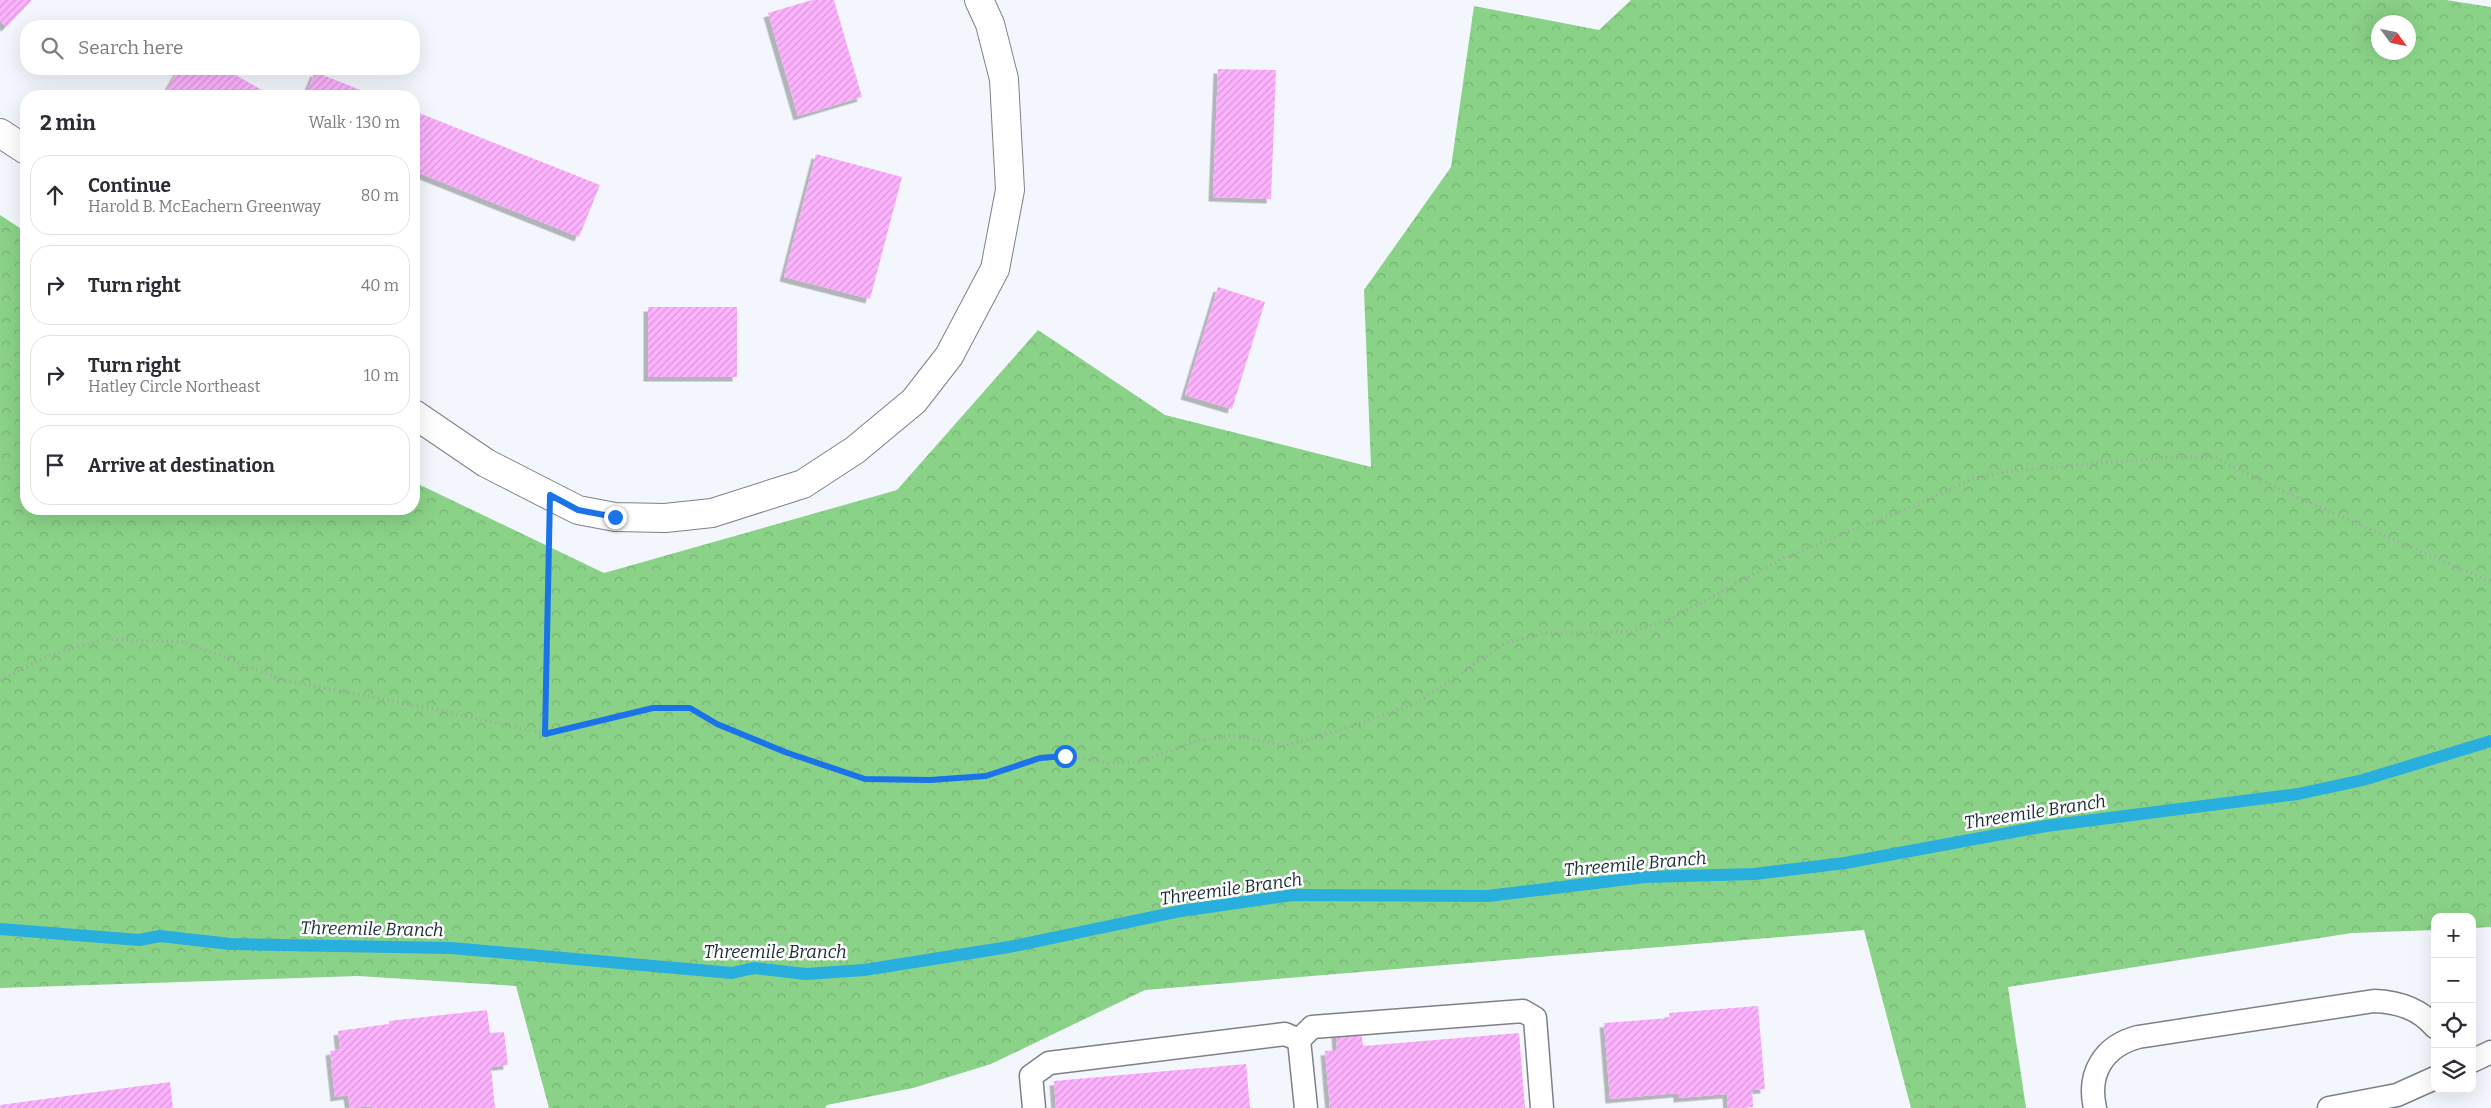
<!DOCTYPE html>
<meta charset="utf-8">
<style>
body{margin:0;font-family:Bitter,serif;background:#f2f2f3;color:#2b2b33}
.controls{position:absolute;right:15px;bottom:15px;display:grid;overflow:hidden;border-radius:10px;box-shadow:0 5px 20px #0002}
.controls button{width:45px;height:45px;display:grid;place-items:center;padding:0;border:0;border-bottom:1px solid #e1e1e2;background:#fff;color:#2b2b33;font:25px sans-serif}
.compass{position:absolute;left:2371px;top:15px;width:45px;height:45px;border-radius:50%;background:#fff;box-shadow:0 5px 20px #0002;rotate:123deg}
.stop{position:absolute;width:15px;height:15px;margin:-11px;border:4px solid #1a73e8;border-radius:50%;background:#fff}
.stop.end{background:#1a73e8;border-color:#fff;box-shadow:0 1px 5px #0008}
.list{margin:0;padding:0;list-style:none}
h2{display:flex;justify-content:space-between;align-items:center;height:65px;margin:0;padding:0 20px;font-size:21px}
h2 small{font-size:16px;font-weight:400;color:#7c7c81}
.list li{display:grid;grid-template-columns:32px 1fr auto;gap:15px;align-items:center;box-sizing:border-box;height:80px;margin:0 10px 10px;padding:0 10px;border:1px solid #e1e1e2;border-radius:20px}
.list b{display:block;font-size:19px;white-space:nowrap}
.list p{margin:0;font-size:16px;white-space:nowrap;color:#7c7c81}
.list em{font-size:16px;font-style:normal;color:#7c7c81}
.icon{flex:none;width:28px;height:28px;fill:none;stroke:currentColor;stroke-width:2;stroke-linecap:round;stroke-linejoin:round}
.map{position:relative;flex:none;width:2491px;height:1108px;overflow:hidden}
.search{position:absolute;background:#fff;box-shadow:0 5px 20px #0002;left:20px;top:20px;width:400px;height:55px;display:flex;align-items:center;gap:12px;box-sizing:border-box;padding:0 18px;border-radius:20px;color:#7c7c81;font-size:19px}
.panel{position:absolute;background:#fff;box-shadow:0 5px 20px #0002;left:20px;top:90px;width:400px;height:425px;border-radius:20px}
.map>svg:first-child{display:block}
</style>
<div class="map">
<svg width="2491" height="1108" viewBox="0 0 2491 1108">
<defs>
<pattern id="forest-crowns" width="20" height="18" patternUnits="userSpaceOnUse" patternTransform="scale(1.25)"><rect width="20" height="18" fill="#8ad287"/><path d="M2 6a3 3 0 1 1 6 0M12 15a3 3 0 1 1 6 0" fill="none" stroke="#76b373"/></pattern>
<pattern id="building-hatch" width="6" height="6" patternUnits="userSpaceOnUse" patternTransform="scale(1.25)"><rect width="6" height="6" fill="#fcb2fd"/><path d="M-1 1l2-2M0 6l6-6M5 7l2-2" fill="none" stroke="#d798d8"/></pattern>
<filter id="shadow"><feDropShadow dx="-4.5" dy="4.5" stdDeviation="0" flood-color="#0004"/></filter>
</defs>
<rect width="100%" height="100%" fill="#f4f6fe"/>
<path fill="url(#forest-crowns)" fill-rule="evenodd" d="M 1631,0 L 2446,0 L 2491,7 L 2491,927 L 2472,928 L 2472,917 L 2435,917 L 2435,930 L 2352,933 L 2008,987 L 2026,1108 L 1911,1108 L 1864,930 L 1145,990 L 991,1064 L 913,1088 L 827,1105 L 825,1108 L 549,1108 L 516,986 L 358,976 L 0,988 L 0,215 L 26,232 L 26,509 L 414,509 L 414,482 L 604,573 L 897,490 L 1038,330 L 1165,415 L 1371,467 L 1364,290 L 1451,167 L 1474,6 L 1599,30 ZM 2378,22 L 2408,22 L 2408,52 L 2378,52 Z"/>
<g fill="none" stroke-linecap="round" stroke-linejoin="round">
<path stroke="#28afde" stroke-width="12" d="M 0,929 L 139,940 L 160,936 L 230,944 L 451,948 L 732,973 L 754,968 L 806,974 L 864,970 L 1009,947 L 1181,911 L 1293,895 L 1488,896 L 1645,877 L 1754,874 L 1845,863 L 2046,826 L 2298,794 L 2363,780 L 2491,741"/>
</g>
<path fill="url(#building-hatch)" filter="url(#shadow)" d="M 0,0 L 32,0 L 6,27 L 0,21 Z
M 812,0 L 834,0 L 862,97 L 798,116 L 768,13 Z
M 179,69 L 225,69 L 262,90 L 259,96 L 163,96 Z
M 1218,69 L 1276,70 L 1271,199 L 1213,197 Z
M 315,72 L 376,96 L 305,96 Z
M 414,111 L 600,185 L 579,237 L 414,171 Z
M 816,154 L 902,177 L 870,299 L 784,277 Z
M 1218,287 L 1265,302 L 1232,409 L 1185,395 Z
M 648,307 L 737,307 L 737,377 L 648,377 Z
M 1758,1006 L 1765,1089 L 1752,1090 L 1753,1107 L 1728,1108 L 1727,1094 L 1678,1098 L 1678,1093 L 1610,1099 L 1604,1023 L 1670,1018 L 1669,1013 Z
M 487,1010 L 490,1033 L 504,1032 L 508,1065 L 491,1067 L 495,1108 L 373,1108 L 372,1106 L 350,1108 L 348,1095 L 335,1097 L 330,1051 L 340,1049 L 338,1031 L 389,1024 L 389,1021 Z
M 1361,1031 L 1363,1046 L 1519,1033 L 1525,1108 L 1330,1108 L 1325,1051 L 1337,1050 L 1336,1033 Z
M 1246,1064 L 1250,1108 L 1056,1108 L 1054,1081 Z
M 170,1082 L 173,1108 L 0,1108 L 0,1105 Z"/>
<g fill="none" stroke-linecap="round" stroke-linejoin="round">
<defs>
<path id="service" d="M 1299,1040 L 1312,1027 L 1523,1011 L 1535,1018 L 1542,1108
M 1299,1040 L 1306,1108
M 2472,1061 L 2491,1052
M 1034,1108 L 1031,1076 L 1049,1063 L 1285,1034 L 1299,1040
M 2095,1108 C 2087,1073 2104,1046 2138,1037 L 2374,1001 C 2398,1002 2419,1008 2435,1027
M 2329,1108 L 2397,1095 L 2435,1078"/>
<path id="minor" d="M 0,133 L 26,150
M 414,414 L 486,463 L 578,510 L 615,517 L 665,518 L 712,513 L 803,484 L 855,450 L 914,401 L 949,356 L 995,269 L 1010,190 L 1004,79 L 990,24 L 979,0"/>
</defs>
<use href="#service" stroke="#7e8088" stroke-width="25"/>
<use href="#minor" stroke="#7e8088" stroke-width="30"/>
<path stroke="#a1a3a9" stroke-width="3" stroke-dasharray="1 4" stroke-linecap="butt" d="M 0,680 L 51,655 L 105,639 L 185,642 L 283,680 L 438,710 L 545,734 L 653,708 L 690,708 L 717,724 L 785,753 L 865,779 L 930,780 L 986,776 L 1040,758 L 1065,756 L 1107,763 L 1138,762 L 1199,740 L 1236,735 L 1284,746 L 1337,731 L 1417,703 L 1506,643 L 1546,633 L 1631,632 L 1671,619 L 1783,558 L 1919,504 L 1975,478 L 2011,471 L 2169,457 L 2214,457 L 2289,494 L 2491,582
M 545,734 L 549,536"/>
<use href="#service" stroke="#fff" stroke-width="22"/>
<use href="#minor" stroke="#fff" stroke-width="28"/>
</g>
<g fill="none" stroke-linecap="round" stroke-linejoin="round">
<path stroke="#1a73e8" stroke-width="6" d="M 615,517 L 578,510 L 550,495 L 545,734 L 653,708 L 690,708 L 717,724 L 785,752 L 865,779 L 930,780 L 986,776 L 1040,758 L 1065,756"/>
</g>
<g text-anchor="middle" dominant-baseline="central" stroke-width="5" stroke-linejoin="round" paint-order="stroke">
<g font-size="18" font-style="italic" fill="#182d36" stroke="#fff">
<text transform="translate(2035 812) rotate(-9)">Threemile Branch</text>
<text transform="translate(1635 864) rotate(-5)">Threemile Branch</text>
<text transform="translate(1231 889) rotate(-8)">Threemile Branch</text>
<text transform="translate(372 929) rotate(1)">Threemile Branch</text>
<text x="775" y="952">Threemile Branch</text>
</g>
</g>
</svg>
<div class="controls">
<button>+</button>
<button>−</button>
<button><svg class="icon" aria-label="locate" viewBox="0 0 24 24"><circle cx="12" cy="12" r="6"/><path d="M12 2v4M12 18v4M2 12h4M18 12h4"/></svg></button>
<button><svg class="icon" aria-label="layers" viewBox="0 0 24 24"><path d="M12 4l9 5-9 5-9-5zM3 14l9 5 9-5"/></svg></button>
</div>
<svg class="compass" viewBox="-18 -18 36 36"><path d="M0-13l5 13h-10z" fill="#e53935"/><path d="M0 13l5-13h-10z" fill="#7c7c81"/></svg>
<div class="stop" style="left:1065px;top:756px"></div>
<div class="stop end" style="left:615px;top:517px"></div>
<div class="search"><svg class="icon" aria-label="search" viewBox="0 0 24 24"><circle cx="10" cy="10" r="6"/><path d="M15 15l6 6"/></svg>Search here</div>
<section class="panel">
<h2>2 min<small>Walk · 130 m</small></h2>
<ul class="list">
<li><svg class="icon" aria-label="ahead" viewBox="0 0 24 24"><path d="M12 20V5M6 11l6-6 6 6"/></svg><div><b>Continue</b><p>Harold B. McEachern Greenway</p></div><em>80 m</em></li>
<li><svg class="icon" aria-label="right" viewBox="0 0 24 24"><path d="M7 20v-9h11M14 6l5 5-5 5"/></svg><div><b>Turn right</b></div><em>40 m</em></li>
<li><svg class="icon" aria-label="right" viewBox="0 0 24 24"><path d="M7 20v-9h11M14 6l5 5-5 5"/></svg><div><b>Turn right</b><p>Hatley Circle Northeast</p></div><em>10 m</em></li>
<li><svg class="icon" aria-label="arrive" viewBox="0 0 24 24"><path d="M6 21V4h12l-3 4 3 4H6"/></svg><div><b>Arrive at destination</b></div></li>
</ul>
</section>
</div>
